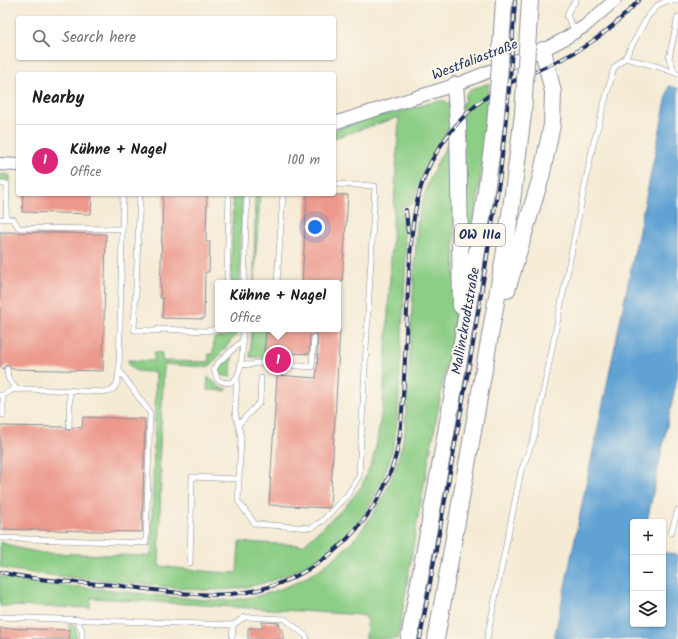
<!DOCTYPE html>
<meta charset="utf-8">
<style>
body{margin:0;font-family:Kalam,sans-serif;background:#f2f2f2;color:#202124}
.controls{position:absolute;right:12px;bottom:12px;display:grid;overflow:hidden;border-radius:4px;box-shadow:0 1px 3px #0004}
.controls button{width:36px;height:36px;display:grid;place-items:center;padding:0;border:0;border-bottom:1px solid #e0e0e0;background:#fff;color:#202124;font:20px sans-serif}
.you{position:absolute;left:315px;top:227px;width:14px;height:14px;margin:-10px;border:3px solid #fff;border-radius:50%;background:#1a73e8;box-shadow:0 0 0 6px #1a73e833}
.badge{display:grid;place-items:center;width:26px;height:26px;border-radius:50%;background:#db2777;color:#fff;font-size:13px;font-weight:700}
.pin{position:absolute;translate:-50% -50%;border:2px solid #fff;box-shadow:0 1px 4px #0006}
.popup{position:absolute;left:215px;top:280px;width:126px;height:52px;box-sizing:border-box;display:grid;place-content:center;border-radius:4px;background:#fff;filter:drop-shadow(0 1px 3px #0005);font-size:13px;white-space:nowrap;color:#757577}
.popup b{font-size:15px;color:#202124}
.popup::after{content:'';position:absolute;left:50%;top:100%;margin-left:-8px;border:8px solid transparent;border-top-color:#fff}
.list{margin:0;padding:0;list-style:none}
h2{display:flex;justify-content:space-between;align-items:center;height:52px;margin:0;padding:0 16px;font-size:17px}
h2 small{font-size:13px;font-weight:400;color:#757577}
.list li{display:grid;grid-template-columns:26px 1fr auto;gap:12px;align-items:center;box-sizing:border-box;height:72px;padding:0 16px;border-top:1px solid #e0e0e0}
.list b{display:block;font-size:15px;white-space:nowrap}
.list p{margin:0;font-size:13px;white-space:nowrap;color:#757577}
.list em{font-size:13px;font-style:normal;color:#757577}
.icon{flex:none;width:22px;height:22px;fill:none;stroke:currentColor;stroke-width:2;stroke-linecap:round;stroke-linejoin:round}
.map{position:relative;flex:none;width:678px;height:639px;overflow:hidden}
.search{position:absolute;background:#fff;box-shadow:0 1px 3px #0004;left:16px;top:16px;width:320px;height:44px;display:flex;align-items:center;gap:10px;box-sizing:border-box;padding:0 14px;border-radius:4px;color:#757577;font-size:15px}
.panel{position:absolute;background:#fff;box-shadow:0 1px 3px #0004;left:16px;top:72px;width:320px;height:124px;border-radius:4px}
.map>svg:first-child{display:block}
</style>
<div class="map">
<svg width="678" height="639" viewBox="0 0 678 639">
<rect width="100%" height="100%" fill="#fbf7ec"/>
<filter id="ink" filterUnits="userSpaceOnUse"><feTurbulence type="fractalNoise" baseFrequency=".025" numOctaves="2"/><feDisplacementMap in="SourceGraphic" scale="8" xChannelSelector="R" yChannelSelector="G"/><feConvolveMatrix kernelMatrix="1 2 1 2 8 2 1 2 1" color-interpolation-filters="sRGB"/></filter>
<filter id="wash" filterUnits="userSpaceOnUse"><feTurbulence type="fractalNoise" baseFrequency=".012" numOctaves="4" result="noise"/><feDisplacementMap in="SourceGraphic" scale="16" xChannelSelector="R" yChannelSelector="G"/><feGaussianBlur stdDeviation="0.9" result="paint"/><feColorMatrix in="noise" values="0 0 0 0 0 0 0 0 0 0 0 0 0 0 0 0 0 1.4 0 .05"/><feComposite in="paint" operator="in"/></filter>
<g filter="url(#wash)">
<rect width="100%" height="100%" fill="#f5ebd5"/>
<path fill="#8dce86" stroke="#547e72" d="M 489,83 L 484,139 L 486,139 L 466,281 L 462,103 L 465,102 L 465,97 L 468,91 Z
M 437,101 L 445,101 L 450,104 L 453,123 C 434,148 421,173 413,203 L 402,206 L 406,256 L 398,413 C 396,430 394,448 388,464 C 382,481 375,499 365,513 C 338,552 292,579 246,587 C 232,590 218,590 203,590 L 48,575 L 11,570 L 0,567 L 0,542 L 18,548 L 42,553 L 151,556 L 156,372 C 145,371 130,375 128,360 L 154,361 L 154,352 L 162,353 L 162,361 L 208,362 L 209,354 L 213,354 L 214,338 L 230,335 L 230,329 L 237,329 L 236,335 L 211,365 L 205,367 L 164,364 L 159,466 L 161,471 L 159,566 L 214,572 L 237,573 L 239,542 L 303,545 L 343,509 L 361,487 L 372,462 L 376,447 L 383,403 L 399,117 L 334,138 L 334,130 L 371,117 L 395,113 Z
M 453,136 L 455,292 L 454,324 L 416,528 L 398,639 L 366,639 L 367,618 L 362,615 L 91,598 L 90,608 L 0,606 L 0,576 C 15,581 32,582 48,584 C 69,586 90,588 111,590 C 139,593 167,597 195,599 C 207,600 220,601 231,600 C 326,591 389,521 405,430 L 417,225 C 424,190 433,166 453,136 Z
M 0,174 L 10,175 L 10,181 L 0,181 Z
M 233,194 L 242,194 L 240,283 L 231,283 Z
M 255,194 L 260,194 L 254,283 Z
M 252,329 L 280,329 L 280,332 L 266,331 L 264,352 L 283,353 L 283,359 L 250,357 Z
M 232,355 L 231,376 C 223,378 216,373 221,365 C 224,361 228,358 232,355 Z
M 208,377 L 219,387 L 228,389 L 225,391 L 207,390 Z
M 69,623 C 77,626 77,632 76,639 L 69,639 Z"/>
<path fill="#5ea2d3" stroke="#3c6898" d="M 669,86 L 678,88 L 678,373 L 647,522 L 633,522 L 633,624 L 663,624 L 663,552 L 678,555 L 678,639 L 554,639 Z"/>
<g id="blocks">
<path fill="#ec998c" d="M 23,194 L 92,194 L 91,214 L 22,212 Z
M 163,194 L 207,195 L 206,242 L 210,242 L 209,272 L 205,272 L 204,319 L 162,318 L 163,298 L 160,298 Z
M 307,194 L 348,195 L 342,283 L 302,283 Z
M 0,232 L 106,234 L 103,371 L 11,369 L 7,365 L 5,366 L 3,369 L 0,368 Z
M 272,329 L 340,329 L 330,507 L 329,508 L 269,505 L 277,375 L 316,378 L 318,355 L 317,355 L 318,337 L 317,334 L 314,333 L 310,336 L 309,354 L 264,352 L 266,331 L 272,332 Z
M 83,417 L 145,419 L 142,532 L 0,529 L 0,426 L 65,427 L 67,430 L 69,431 L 73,427 L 82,428 Z
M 262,622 L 279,623 L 279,629 L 283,629 L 283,639 L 248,639 L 248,628 L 262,628 Z
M 0,628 L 70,630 L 69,639 L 0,639 Z"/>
</g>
</g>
<g filter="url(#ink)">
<use href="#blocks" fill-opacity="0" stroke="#888d9a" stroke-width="1"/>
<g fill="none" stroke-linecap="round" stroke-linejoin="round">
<defs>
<path id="service" d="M 678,17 L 669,58 L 675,73 L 678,74
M 575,31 L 567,16 L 569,10 L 576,0
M 625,58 L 659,67 L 675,73
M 0,184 L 7,184 L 6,219
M 140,194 L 134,330 L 158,331 L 158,329 L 207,331 L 218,328
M 0,219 L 13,219 L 19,228 L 122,229
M 227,283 L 229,194
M 244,283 L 247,194
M 277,283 L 283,194
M 242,341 L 218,363 L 214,369 L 217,379 C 246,397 242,345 243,329
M 240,364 L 250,365 L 256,363 L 312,367 L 314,337
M 7,369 C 7,379 10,383 18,390
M 237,378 L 235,412 L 241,437 L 238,501 L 255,524 L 311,528 L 322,521 L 348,494 L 359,476 L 375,186 L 334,184
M 0,395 L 3,395 L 12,390 L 24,389 L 108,392 C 118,389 118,379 119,370
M 3,415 L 3,395
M 238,425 L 260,402 L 261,378
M 69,427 L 70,390
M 671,533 L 678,510
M 0,538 L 146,543 L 150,413 L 119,370 L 123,194
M 190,563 L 192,477 L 239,479
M 0,617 L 233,625 L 232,639
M 76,619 L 82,630 L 82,639
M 233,625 L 245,617 L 285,619 L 306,636 L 307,639
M 487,639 L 521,471 L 534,438 L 593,145 L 614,68 L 625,58 L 648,16 L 658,5 L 666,1 L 678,1"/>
<path id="tertiary" d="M 334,123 L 455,85 L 543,50 L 564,39 L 585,26 L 615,0
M 0,164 L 18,165"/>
<path id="trunk" d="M 455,85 L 458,123 L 461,306
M 507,290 L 541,177 L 552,125 L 553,92 L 543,50
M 409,639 C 439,468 473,297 495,125
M 436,639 L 504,257 L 512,201 L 523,114"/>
</defs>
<use href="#service" stroke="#888d9a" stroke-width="6"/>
<use href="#tertiary" stroke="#888d9a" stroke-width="14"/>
<use href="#trunk" stroke="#888d9a" stroke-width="18"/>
<use href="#service" stroke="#fff" stroke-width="5"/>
<use href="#tertiary" stroke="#fff" stroke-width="12"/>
<use href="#trunk" stroke="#fff" stroke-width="16"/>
<defs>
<path id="rail" d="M 406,210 L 408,232
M 0,572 C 36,581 75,582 113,585 C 151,589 192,597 231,594 C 306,588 371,534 394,462 C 399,446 401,429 402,412 C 405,370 406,329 408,288 C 411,245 411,201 431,162 C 444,138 462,115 484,99 C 509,80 539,71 566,57 C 594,43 618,23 639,0
M 420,639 L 473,344 L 500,175 L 510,80 L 515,0"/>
</defs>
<use href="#rail" stroke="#1b2f5e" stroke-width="4"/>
<use href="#rail" stroke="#fbf7ec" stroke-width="2.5" stroke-dasharray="8" stroke-linecap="butt"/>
<defs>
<path id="trunk-bridge" d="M 523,114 L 530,0
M 495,125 L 499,78 L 504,0"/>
</defs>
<use href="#trunk-bridge" stroke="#888d9a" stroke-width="18" stroke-linecap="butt"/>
<use href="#trunk-bridge" stroke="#fff" stroke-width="16"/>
</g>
</g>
<g text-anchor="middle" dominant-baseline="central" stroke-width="4" stroke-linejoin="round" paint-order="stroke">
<rect fill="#fbf7ec" stroke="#5e6b89" stroke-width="1" x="455" y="224" width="50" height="22" rx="3"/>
<g font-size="13" font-weight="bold" fill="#1b2f5e">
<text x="480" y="235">OW IIIa</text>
</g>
<g font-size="14" fill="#1b2f5e" stroke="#fbf7ec">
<text transform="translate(475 60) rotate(-21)">Westfaliastraße</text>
<text transform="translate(466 321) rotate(-80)">Mallinckrodtstraße</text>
</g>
</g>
</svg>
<div class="controls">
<button>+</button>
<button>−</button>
<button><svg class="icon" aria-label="layers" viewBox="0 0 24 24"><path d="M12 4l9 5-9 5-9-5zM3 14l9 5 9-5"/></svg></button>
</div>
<div class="you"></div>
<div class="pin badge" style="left:278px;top:360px">1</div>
<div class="popup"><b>Kühne + Nagel</b>Office</div>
<div class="search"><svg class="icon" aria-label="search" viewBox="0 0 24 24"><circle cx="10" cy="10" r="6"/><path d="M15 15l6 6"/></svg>Search here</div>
<section class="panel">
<h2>Nearby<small></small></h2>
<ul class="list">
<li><span class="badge">1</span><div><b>Kühne + Nagel</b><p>Office</p></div><em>100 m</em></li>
</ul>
</section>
</div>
